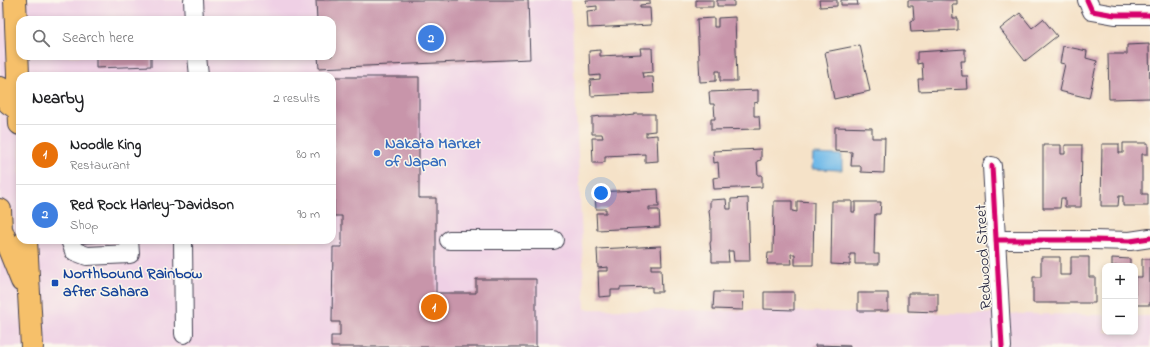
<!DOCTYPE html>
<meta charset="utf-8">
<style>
body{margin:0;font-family:"Indie Flower",sans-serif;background:#f6f6f6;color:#202124}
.controls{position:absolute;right:12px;bottom:12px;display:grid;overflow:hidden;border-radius:8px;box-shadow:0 2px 6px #0003}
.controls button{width:36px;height:36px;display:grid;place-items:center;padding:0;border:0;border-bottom:1px solid #e0e0e0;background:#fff;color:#202124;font:20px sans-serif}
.you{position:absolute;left:601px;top:193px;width:14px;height:14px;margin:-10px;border:3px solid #fff;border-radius:50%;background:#1a73e8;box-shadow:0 0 0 6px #1a73e833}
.badge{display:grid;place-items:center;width:26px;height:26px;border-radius:50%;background:#d1495b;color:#fff;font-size:13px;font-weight:700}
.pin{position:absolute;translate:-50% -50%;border:2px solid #fff;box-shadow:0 1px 4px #0006}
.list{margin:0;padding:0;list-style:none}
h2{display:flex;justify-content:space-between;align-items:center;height:52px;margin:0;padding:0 16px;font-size:17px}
h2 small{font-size:13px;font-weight:400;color:#757577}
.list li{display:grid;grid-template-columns:26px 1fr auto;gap:12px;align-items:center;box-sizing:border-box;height:60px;padding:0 16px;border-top:1px solid #e0e0e0}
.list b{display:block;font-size:15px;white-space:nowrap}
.list p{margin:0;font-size:13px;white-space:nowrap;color:#757577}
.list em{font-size:13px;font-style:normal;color:#757577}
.icon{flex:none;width:22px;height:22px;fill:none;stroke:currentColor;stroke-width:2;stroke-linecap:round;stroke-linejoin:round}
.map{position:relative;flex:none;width:1150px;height:347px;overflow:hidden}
.search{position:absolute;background:#fff;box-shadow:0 2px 6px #0003;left:16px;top:16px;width:320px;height:44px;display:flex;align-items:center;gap:10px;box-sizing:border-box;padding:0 14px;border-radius:12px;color:#757577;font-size:15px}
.panel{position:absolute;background:#fff;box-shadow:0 2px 6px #0003;left:16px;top:72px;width:320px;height:172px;border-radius:12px}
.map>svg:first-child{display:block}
</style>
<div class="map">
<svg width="1150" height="347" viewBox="0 0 1150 347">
<rect width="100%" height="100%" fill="#fbf7ec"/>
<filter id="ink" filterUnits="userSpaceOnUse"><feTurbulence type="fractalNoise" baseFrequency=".025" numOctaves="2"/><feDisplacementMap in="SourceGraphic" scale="8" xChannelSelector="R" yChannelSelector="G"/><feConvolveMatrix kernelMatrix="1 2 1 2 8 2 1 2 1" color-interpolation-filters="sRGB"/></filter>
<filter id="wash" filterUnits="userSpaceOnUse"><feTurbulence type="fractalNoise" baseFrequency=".012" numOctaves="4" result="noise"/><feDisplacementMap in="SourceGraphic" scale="16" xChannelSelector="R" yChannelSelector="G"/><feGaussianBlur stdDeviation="0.9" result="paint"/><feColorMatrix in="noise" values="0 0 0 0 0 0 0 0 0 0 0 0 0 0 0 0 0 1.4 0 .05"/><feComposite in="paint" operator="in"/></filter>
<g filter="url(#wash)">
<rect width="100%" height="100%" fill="#f5e2c8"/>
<path fill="#efd0e5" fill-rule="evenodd" d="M 0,0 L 571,0 L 585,309 L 1105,315 L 1105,332 L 1135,332 L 1135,316 L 1150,316 L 1150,347 L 0,347 ZM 20,20 L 332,20 L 332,56 L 20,56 ZM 20,76 L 332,76 L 332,240 L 20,240 Z"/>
<path fill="#70b9e8" stroke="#496e92" d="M 813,154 L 842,155 L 842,170 L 812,169 Z"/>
<g id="blocks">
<path fill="#c895aa" d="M 316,0 L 528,0 L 530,59 L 319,68 L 318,56 L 332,56 L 332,20 L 317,20 Z
M 586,0 L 650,0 L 650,4 L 640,5 L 640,8 L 650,8 L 651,25 L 588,28 L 587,11 L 597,10 L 597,6 L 587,7 Z
M 696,0 L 713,0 L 713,7 L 696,7 Z
M 717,0 L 734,0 L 734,6 L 717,6 Z
M 819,0 L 837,0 L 837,6 L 820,7 Z
M 841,0 L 857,0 L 858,5 L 841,5 Z
M 908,0 L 957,0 L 957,4 L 952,4 L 953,18 L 958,18 L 958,30 L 911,32 L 910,21 L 914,20 L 913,6 L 908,6 Z
M 1020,13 L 1032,28 L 1043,19 L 1057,36 L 1025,61 L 1000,29 Z
M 735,17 L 737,81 L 720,81 L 720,71 L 716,71 L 716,81 L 700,82 L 697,19 L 714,18 L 714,27 L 718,27 L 718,18 Z
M 1149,44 L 1150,98 L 1109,99 L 1108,54 L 1127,54 L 1127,45 Z
M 860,45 L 870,91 L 834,99 L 825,52 Z
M 1063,46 L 1087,51 L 1086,58 L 1097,61 L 1089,98 L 1059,91 L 1065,64 L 1060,63 Z
M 640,48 L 652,48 L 653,72 L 642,73 L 643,77 L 653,77 L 654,93 L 591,96 L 590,80 L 600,79 L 600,75 L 590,76 L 589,51 L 600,50 L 600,56 L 641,54 Z
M 965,49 L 965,61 L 961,61 L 962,76 L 967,76 L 968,89 L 919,91 L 918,79 L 923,79 L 922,63 L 917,64 L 917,52 Z
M 96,56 L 151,56 L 151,66 L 96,68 Z
M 332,77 L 419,77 L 419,198 L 436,198 L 436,293 L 476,293 L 476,279 L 536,279 L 536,347 L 331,347 L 331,336 L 340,336 L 340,322 L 332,322 L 333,247 L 342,247 L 342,216 L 334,216 L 334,107 L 332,105 Z
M 758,90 L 758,102 L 754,103 L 754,116 L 759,116 L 760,129 L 711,130 L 711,119 L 715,119 L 714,104 L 710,104 L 709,92 Z
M 634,114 L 655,114 L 655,131 L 646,132 L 646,136 L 657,135 L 658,161 L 645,162 L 645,154 L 605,156 L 605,162 L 603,162 L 603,163 L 593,163 L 592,138 L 603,138 L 602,134 L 592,134 L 592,117 L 602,116 L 622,116 L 625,115 L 625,116 L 634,115 Z
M 835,127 L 872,128 L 872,138 L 885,138 L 884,173 L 861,172 L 861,166 L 851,166 L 852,152 L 835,151 Z
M 1123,143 L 1148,143 L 1148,154 L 1142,154 L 1142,194 L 1148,194 L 1148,206 L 1123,206 L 1123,196 L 1119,196 L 1118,206 L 1101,206 L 1102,144 L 1119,144 L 1119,153 L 1123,153 Z
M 1043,145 L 1061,145 L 1061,154 L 1065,154 L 1065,145 L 1082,145 L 1081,207 L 1065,207 L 1065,198 L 1061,198 L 1060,208 L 1043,208 Z
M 761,149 L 761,160 L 757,161 L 758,175 L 762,175 L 762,187 L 714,189 L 713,178 L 719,177 L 718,162 L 714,163 L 713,151 Z
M 658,189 L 659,207 L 649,207 L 649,210 L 659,210 L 660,227 L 597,230 L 596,213 L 606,213 L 606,209 L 596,209 L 595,192 Z
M 748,198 L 750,261 L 734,261 L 733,251 L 728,251 L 729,262 L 712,262 L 712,253 L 711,252 L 710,243 L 711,241 L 711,221 L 710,220 L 709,210 L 710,209 L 710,200 L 726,199 L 727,209 L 731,209 L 731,199 Z
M 774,201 L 792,201 L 792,211 L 797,212 L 797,201 L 814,202 L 813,265 L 795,265 L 795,254 L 791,254 L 792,264 L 767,264 L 768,253 L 773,253 Z
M 832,201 L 852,201 L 852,212 L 855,212 L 855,202 L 881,202 L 880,214 L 875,214 L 874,254 L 879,254 L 879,264 L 855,264 L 855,254 L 850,254 L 850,265 L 831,264 Z
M 73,240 L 122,240 L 122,241 L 73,244 Z
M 661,246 L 662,265 L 651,265 L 651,269 L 661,269 L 662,292 L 652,292 L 652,287 L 620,288 L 620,290 L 611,290 L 611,296 L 599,297 L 598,271 L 608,271 L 608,267 L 598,268 L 597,249 Z
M 1041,257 L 1060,257 L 1060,275 L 1071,275 L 1071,257 L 1089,257 L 1089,277 L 1095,277 L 1095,303 L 1033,303 L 1033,277 L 1041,277 Z
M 1112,258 L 1130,259 L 1130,266 L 1112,266 Z
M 1142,259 L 1150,259 L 1150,305 L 1135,305 L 1135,277 L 1142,277 Z
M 714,292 L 744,292 L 743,310 L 713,309 Z
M 764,292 L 794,292 L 794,310 L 764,309 Z
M 858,293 L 888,293 L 888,311 L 858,311 Z
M 908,293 L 938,293 L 938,312 L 908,311 Z
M 815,345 L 850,346 L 850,347 L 815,347 Z"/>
</g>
</g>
<g filter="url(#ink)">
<use href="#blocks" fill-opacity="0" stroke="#423f50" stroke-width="1"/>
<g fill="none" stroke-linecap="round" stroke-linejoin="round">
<defs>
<path id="minor" d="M 193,0 L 194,20
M 1087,0 L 1092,11 L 1115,15 L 1150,15
M 197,56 L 199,76
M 992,166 L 1002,347
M 70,240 L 74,251 L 87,256 L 130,254 L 129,240
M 183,240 L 184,334
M 449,240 L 554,240
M 996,240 L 1093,240 L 1130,241 L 1150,238"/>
<path id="major" d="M 15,0 L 20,124
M 0,88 L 9,103 L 19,110
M 0,210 L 1,229 L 22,281
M 26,240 L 32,347"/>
</defs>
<use href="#minor" stroke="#423f50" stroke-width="20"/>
<use href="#major" stroke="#423f50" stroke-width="24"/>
<use href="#minor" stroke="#fff" stroke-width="18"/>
<use href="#major" stroke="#f6c06b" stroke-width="22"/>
<defs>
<path id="cycleway" d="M 1087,0 L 1092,11 L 1115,15 L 1150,15
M 992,166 L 1002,347
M 996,240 L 1093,240 L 1130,241 L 1150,238"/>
</defs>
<use href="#cycleway" stroke="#fbf7ec" stroke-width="8"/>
<use href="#cycleway" stroke="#d6006c" stroke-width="5"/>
</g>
</g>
<circle fill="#3f7fe0" stroke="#fbf7ec" stroke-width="1.5" cx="377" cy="153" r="4"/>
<rect fill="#1a4fb4" stroke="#fbf7ec" stroke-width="1.5" x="51" y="279" width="8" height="8" rx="2"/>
<g text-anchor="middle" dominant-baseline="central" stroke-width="3" stroke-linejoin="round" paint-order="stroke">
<g font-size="16" font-weight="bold" fill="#366cbe" stroke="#fbf7ec" text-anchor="start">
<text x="385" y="144">Nakata Market<tspan x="385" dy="18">of Japan</tspan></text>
</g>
<g font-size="16" fill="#22223b" stroke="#fbf7ec">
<text transform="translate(984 257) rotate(-93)">Redwood Street</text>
</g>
<g font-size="16" font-weight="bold" fill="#164399" stroke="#fbf7ec" text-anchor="start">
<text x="63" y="274">Northbound Rainbow<tspan x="63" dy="18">after Sahara</tspan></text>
</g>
</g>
</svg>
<div class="controls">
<button>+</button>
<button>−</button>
</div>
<div class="you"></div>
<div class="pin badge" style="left:434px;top:307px;background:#e8710a">1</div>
<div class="pin badge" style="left:431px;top:38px;background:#3f7fe0">2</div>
<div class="search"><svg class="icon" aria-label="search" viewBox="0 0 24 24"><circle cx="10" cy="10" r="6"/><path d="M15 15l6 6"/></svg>Search here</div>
<section class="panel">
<h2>Nearby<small>2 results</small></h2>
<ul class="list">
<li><span class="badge" style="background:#e8710a">1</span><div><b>Noodle King</b><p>Restaurant</p></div><em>80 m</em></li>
<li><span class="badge" style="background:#3f7fe0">2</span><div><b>Red Rock Harley-Davidson</b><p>Shop</p></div><em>90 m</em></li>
</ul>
</section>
</div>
